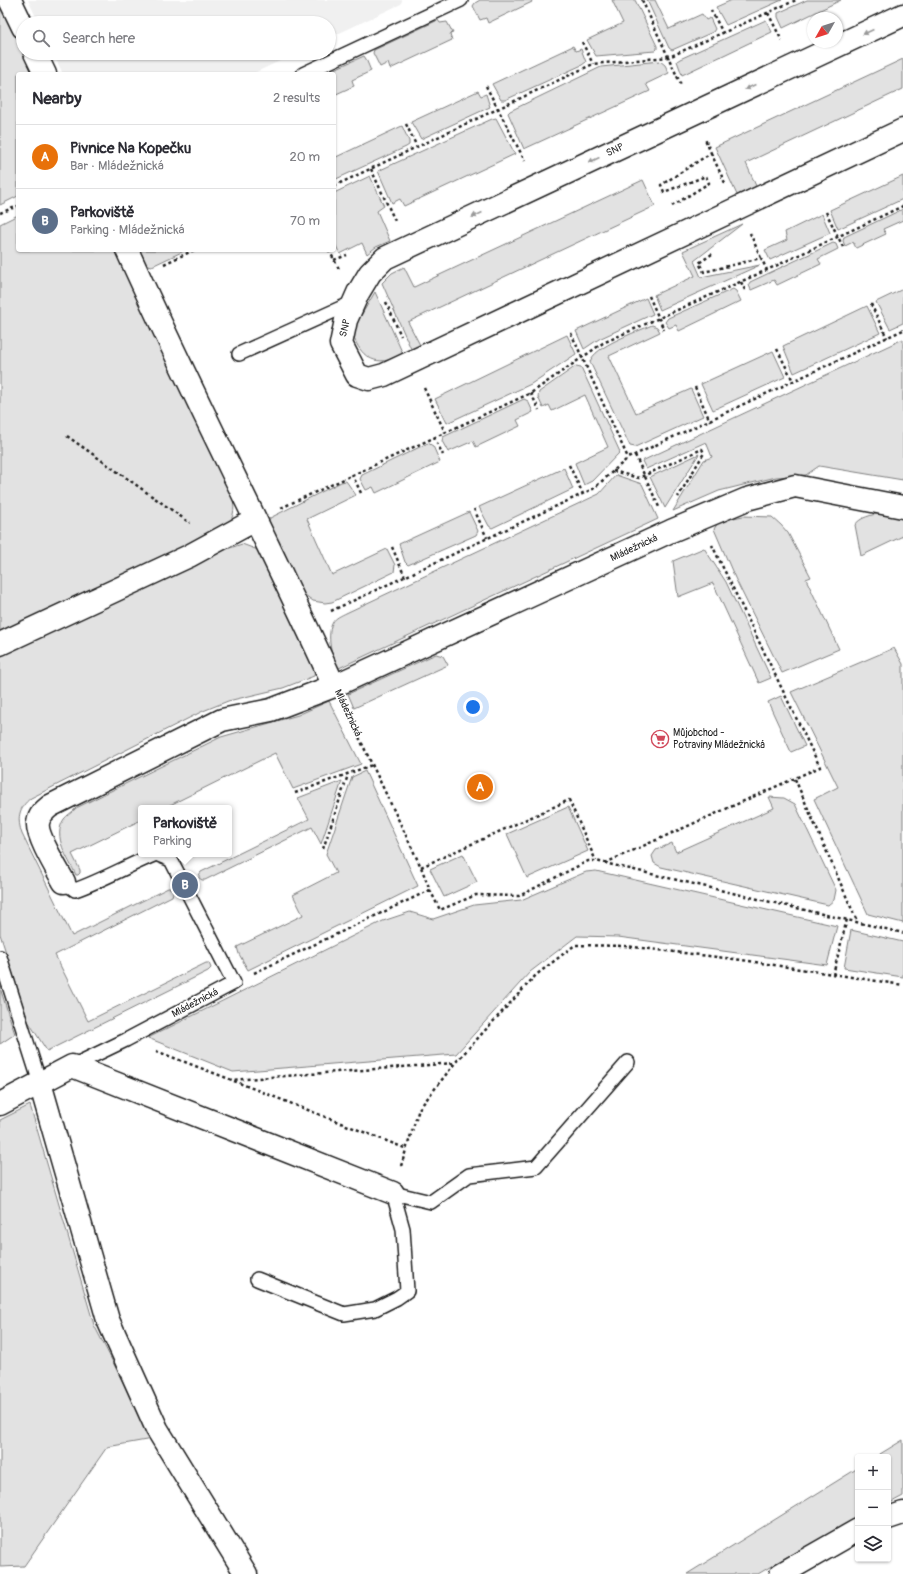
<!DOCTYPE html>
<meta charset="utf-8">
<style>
body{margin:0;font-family:Pangolin,sans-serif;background:#f7f7f7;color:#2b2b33}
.controls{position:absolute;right:12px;bottom:12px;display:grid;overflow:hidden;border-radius:4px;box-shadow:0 1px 3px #0004}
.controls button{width:36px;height:36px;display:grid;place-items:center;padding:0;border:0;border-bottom:1px solid #e1e1e2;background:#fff;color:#2b2b33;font:20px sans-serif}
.compass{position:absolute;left:807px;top:12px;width:36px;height:36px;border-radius:50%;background:#fff;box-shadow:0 1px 3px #0004;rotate:231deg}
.you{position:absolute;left:473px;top:707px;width:14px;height:14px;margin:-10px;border:3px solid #fff;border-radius:50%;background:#1a73e8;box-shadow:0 0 0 6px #1a73e833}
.badge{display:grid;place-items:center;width:26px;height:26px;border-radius:50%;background:#111827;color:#fff;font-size:13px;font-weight:700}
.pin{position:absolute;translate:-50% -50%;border:2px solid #fff;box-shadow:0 1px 4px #0006}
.popup{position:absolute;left:138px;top:805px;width:94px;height:52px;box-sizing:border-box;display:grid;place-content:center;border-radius:4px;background:#fff;filter:drop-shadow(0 1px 3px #0005);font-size:13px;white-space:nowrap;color:#7c7c81}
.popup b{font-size:15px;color:#2b2b33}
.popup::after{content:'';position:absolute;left:50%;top:100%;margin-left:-8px;border:8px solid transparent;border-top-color:#fff}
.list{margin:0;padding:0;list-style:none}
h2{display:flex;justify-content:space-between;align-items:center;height:52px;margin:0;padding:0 16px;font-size:17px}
h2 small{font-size:13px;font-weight:400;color:#7c7c81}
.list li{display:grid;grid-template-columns:26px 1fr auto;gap:12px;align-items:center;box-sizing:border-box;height:64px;padding:0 16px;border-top:1px solid #e1e1e2}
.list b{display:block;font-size:15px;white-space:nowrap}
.list p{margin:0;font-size:13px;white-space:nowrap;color:#7c7c81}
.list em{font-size:13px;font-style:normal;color:#7c7c81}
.icon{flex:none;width:22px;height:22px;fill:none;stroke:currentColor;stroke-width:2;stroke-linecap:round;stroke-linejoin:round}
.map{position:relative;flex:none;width:903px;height:1574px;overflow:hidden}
.search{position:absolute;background:#fff;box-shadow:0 1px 3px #0004;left:16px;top:16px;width:320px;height:44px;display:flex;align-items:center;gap:10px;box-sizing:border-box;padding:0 14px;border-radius:22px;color:#7c7c81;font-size:15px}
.panel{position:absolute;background:#fff;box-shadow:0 1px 3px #0004;left:16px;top:72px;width:320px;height:180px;border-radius:4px}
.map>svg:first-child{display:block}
</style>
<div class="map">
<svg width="903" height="1574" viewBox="0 0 903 1574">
<rect width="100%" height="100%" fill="#fff"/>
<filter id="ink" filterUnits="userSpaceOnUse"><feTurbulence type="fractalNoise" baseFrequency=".025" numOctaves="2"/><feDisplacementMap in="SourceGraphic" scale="8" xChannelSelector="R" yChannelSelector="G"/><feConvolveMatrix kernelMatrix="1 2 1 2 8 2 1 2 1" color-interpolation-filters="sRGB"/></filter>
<g filter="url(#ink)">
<path fill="#f0f0f0" d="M 28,0 L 402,0 L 401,4 L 329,38 L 329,23 L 39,23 Z
M 53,53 L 297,53 L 252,74 L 63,74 Z"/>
<path fill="#e2e2e2" stroke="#7f7f7f" d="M 480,0 L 531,0 L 532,2 L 488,23 L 486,18 L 480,20 L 473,6 L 475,3 Z
M 612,0 L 635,0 L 657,46 L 657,49 L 655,51 L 596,56 L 587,40 L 623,23 Z
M 647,0 L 655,0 L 669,29 L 702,14 L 706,20 L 710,18 L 715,29 L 713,32 L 672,50 L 669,48 Z
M 732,0 L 782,0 L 726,25 L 716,7 Z
M 807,0 L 841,0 L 783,28 L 778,17 L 778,13 Z
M 0,2 L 34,74 L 18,74 L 18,196 L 0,205 Z
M 438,20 L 440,23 L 447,22 L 453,33 L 450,34 L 452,40 L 390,69 L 388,63 L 380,67 L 373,53 L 374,50 Z
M 766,20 L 772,32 L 682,75 L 677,61 L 680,59 Z
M 573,46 L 576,51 L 581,49 L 586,62 L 582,65 L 505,100 L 501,100 L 492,84 Z
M 364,56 L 366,59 L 371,71 L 352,80 L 354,86 L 334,95 L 334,74 L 323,74 Z
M 903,59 L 903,89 L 746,163 L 756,186 L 737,195 L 715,147 Z
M 660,61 L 665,65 L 669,73 L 646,84 L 650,91 L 524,149 L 508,113 L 510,111 L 601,67 Z
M 478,91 L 481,96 L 486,94 L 490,107 L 421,139 L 411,122 Z
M 496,118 L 515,154 L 404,206 L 400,199 L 392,203 L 378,171 L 492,119 Z
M 402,126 L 409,141 L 409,145 L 406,147 L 334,180 L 334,158 Z
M 370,176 L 384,206 L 377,211 L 390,241 L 376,247 L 367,254 L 362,243 L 340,254 L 334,242 L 334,193 Z
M 903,176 L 903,199 L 838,229 L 830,210 Z
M 643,180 L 655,206 L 408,322 L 420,345 L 411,349 L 382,283 L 392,273 L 404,267 L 414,287 Z
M 903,209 L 903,220 L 883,229 L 886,234 L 856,248 L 853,242 L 845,246 L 843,241 L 844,237 Z
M 822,214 L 830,233 L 770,260 L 765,250 L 787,240 L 785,232 Z
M 18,215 L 18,250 L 116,250 L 233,498 C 236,518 231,523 214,534 L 0,632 L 0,224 Z
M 742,224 L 694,261 L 701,277 L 760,265 L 660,310 L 654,295 L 695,276 L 683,251 Z
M 833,243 L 836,244 L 838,249 L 818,259 L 821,264 L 777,285 L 774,280 L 751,290 L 749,285 L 750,282 Z
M 138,250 L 186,250 L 152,266 L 145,264 Z
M 733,289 L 736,291 L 741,301 L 679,331 L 676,325 L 669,328 L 665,322 L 668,318 Z
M 903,289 L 903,323 L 890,329 L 876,302 Z
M 375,292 L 403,354 C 398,356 393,358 388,360 C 368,365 356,348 352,331 Z
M 646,298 L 653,314 L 599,339 L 584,349 L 576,331 Z
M 867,306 L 880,333 L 794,373 L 783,346 Z
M 652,325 L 657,327 L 660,332 L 609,356 L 636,413 L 691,389 L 703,416 L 635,447 L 630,446 L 590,362 C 594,346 637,332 652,325 Z
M 567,335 L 576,354 L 531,384 L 447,423 L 435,399 Z
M 903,339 L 903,480 L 819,466 L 806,475 L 776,477 L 719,491 L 673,511 L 704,460 L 712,457 L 706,442 L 646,469 L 642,461 Z
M 773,351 L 785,377 L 713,410 L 701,384 Z
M 576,366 L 581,367 L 620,452 L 592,481 L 584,485 L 575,463 L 608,447 L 585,395 L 552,411 L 549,405 L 543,408 L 538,397 L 539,392 Z
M 524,399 L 528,401 L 533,412 L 517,420 L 520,426 L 476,447 L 473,441 L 448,452 L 442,441 L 443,437 Z
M 428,443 L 433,446 L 440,462 L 376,493 L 373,487 L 366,490 L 360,479 L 362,475 Z
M 699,454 L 665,508 L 650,477 Z
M 564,468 L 573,489 L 492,528 L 489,526 L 479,507 Z
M 616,475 L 642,484 L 658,519 L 339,668 C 331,660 326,633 333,622 C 335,618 342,615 346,613 L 599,494 Z
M 346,481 L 356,495 L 307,519 L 332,575 L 387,549 L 395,565 L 394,572 L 332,602 L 325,603 L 313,601 L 301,592 L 268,523 L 270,518 L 341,482 Z
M 469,512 L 478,531 L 476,535 L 408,565 L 405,562 L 399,544 Z
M 881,513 L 903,518 L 903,536 L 861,556 L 855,525 C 860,517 872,515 881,513 Z
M 743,516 L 772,517 L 781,525 L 788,533 L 811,577 L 806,579 L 839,649 L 782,673 L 735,578 L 714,529 L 719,521 Z
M 242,544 L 258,550 L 315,671 L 314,676 L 283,688 L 228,701 L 203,711 L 31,798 C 18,808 17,819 22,834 L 72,936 L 168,888 L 172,888 L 174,890 L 172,896 L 55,955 L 88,1021 L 206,963 L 209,963 L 211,968 L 208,971 L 47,1051 L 28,1021 L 0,934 L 0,654 L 227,549 Z
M 704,548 L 726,582 L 771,678 L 759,683 L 713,583 L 678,597 L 673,561 Z
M 894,648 L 903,664 L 903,923 L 868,914 L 814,799 L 838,787 L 791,692 Z
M 436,654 L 443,656 L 448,665 L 354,708 L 348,694 Z
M 781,696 L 805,746 L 791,752 L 768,702 Z
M 329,701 L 361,764 L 293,789 L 275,753 L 164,808 L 141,808 L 141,820 L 72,854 L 80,870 L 80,873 L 78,875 L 76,875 C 68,858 52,837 64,819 C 67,815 73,812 76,808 L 221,737 L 298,715 Z
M 365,771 L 418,886 L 248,970 L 239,954 L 237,947 L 303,915 L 293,895 L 336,873 L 326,854 L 352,777 Z
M 342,781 L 321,844 L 312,827 L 205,880 L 202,880 L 199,878 L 199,875 L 201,872 L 309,819 L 298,798 Z
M 769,797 L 784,798 L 795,804 L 836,890 L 834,900 L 828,905 L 661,867 L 654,863 L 652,856 L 656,850 L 672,843 L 676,852 L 774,808 Z
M 568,807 L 588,851 L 527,878 L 507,834 Z
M 463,854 L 477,882 L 444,897 L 430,869 Z
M 596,871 L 837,926 L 827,965 L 618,937 L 577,936 L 530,972 L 456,1054 L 233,1072 L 148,1038 L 383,921 L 410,912 L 433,919 L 474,905 L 521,900 L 586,872 Z
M 851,930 L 903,942 L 903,977 L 844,968 Z
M 0,988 L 15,1034 L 0,1044 Z
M 30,1105 L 94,1325 L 152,1439 L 107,1447 L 24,1566 L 0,1567 L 0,1120 Z
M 903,1440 L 903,1496 L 888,1504 L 888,1457 L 875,1457 Z
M 858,1468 L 858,1519 L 795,1552 L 758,1574 L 687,1574 Z"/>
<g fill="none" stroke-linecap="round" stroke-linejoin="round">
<defs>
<path id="service" d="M 303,74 L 461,0
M 239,354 L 354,302
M 64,882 L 75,890 C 103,880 129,865 156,854 L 171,860 L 234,983 L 126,1040 L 72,1066
M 0,957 L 40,1083
M 257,1279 L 344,1314 L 375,1309 L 397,1298 L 407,1291 L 403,1229 L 393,1193 L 431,1202 L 469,1175 L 536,1167 L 628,1062"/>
<path id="minor" d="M 10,0 L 23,27
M 903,15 L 385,258 L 370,273 L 358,293 L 346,320 L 341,344 L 357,375 L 369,379 L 384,375 L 903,130
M 35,53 L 45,74
M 127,250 C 193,397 268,540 334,686
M 0,644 L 189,556 L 255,520
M 64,882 C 58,871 36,835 38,823 C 39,815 45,810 50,806 L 222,720 L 271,710 L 334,686 L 671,531 L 747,499 L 795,486 L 903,507
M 40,1083 L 108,1320 L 157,1429 L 246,1574
M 0,1104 L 72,1066 L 393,1193
M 888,1518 L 903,1513
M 781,1574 L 858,1530"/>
</defs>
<use href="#service" stroke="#1c1c1c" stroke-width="16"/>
<use href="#minor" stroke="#1c1c1c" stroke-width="25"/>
<path stroke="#1c1c1c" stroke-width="2.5" stroke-dasharray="3 3" stroke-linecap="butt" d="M 642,0 L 682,87
M 711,10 L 723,33
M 768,13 L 782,41
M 582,42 L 593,64
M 486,86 L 525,161
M 406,124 L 417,147
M 711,153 L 725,183
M 371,169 L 395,221
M 334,186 L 593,64 L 669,57 L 796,0
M 672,206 L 709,183 L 706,176 L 664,192 L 661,185 L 711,153 L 705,139
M 826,212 L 843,247
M 0,213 L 18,206
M 750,233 L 761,258
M 329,250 L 339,269
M 712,254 L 699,263 L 704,272 L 761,258 L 767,270
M 334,260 L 347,255
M 164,264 L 194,250
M 741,282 L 746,292
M 649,296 L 664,330
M 386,302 L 401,336
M 871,304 L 887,338
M 571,333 L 628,458
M 777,349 L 793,381
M 695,387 L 710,421
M 424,388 L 445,432
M 531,393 L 539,410
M 67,436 L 190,523
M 434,437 L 443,455
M 635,455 L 659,507
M 569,465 L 583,494
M 613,471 L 639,478 L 702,449 L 704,453 L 678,497
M 352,474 L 361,493
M 281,508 L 531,393 L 603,343 L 767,270 L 903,206
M 474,509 L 487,538
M 392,547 L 405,577
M 331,611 L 593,489 L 628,458 L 903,330
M 795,779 L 857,921
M 295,793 L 372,765
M 323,849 L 348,775
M 605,863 L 820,767 L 712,545
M 421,867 L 569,800 L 596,861
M 430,890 L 440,910 L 476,895 L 519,896 L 588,861 L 596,861 L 903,933
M 254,973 L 430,890 L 421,867 L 346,710
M 833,975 L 847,919
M 156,1051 L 232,1080 L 455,1063
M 234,1081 L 407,1149
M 401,1166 L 419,1109 L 455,1063 L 536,975 L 575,945 L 625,946 L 742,960 L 903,985"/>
<use href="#service" stroke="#fff" stroke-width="13"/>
<use href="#minor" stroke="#fff" stroke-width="22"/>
</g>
<defs><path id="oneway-solid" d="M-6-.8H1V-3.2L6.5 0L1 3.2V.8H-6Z"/></defs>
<g fill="#999">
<use href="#oneway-solid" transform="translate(868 32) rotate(155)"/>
<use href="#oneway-solid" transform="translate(750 87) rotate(155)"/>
<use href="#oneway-solid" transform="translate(594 160) rotate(155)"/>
<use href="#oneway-solid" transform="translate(477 215) rotate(155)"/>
</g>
</g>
<defs>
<symbol id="supermarket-ring" viewBox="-11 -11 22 22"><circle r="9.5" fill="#fff" stroke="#d1495b" stroke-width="1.5"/><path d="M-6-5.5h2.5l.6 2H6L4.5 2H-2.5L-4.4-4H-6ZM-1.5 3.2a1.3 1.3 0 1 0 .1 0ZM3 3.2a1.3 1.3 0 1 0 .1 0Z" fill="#d1495b"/></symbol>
</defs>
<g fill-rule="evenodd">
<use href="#supermarket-ring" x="650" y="729" width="20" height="20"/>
</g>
<g text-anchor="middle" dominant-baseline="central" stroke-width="3.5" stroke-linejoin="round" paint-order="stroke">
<g font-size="10" fill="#1c1c1c" stroke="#fff">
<text transform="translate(615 150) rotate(-25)">SNP</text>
<text transform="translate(345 328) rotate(-76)">SNP</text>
<text transform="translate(634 548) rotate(-25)">Mládežnická</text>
<text transform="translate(348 713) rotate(65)">Mládežnická</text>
<text transform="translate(195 1003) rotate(-28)">Mládežnická</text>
</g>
<g font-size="10" fill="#1c1c1c" stroke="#fff" text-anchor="start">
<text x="673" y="733">Můjobchod -<tspan x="673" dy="12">Potraviny Mládežnická</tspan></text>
</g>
</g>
</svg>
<div class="controls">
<button>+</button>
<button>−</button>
<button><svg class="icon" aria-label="layers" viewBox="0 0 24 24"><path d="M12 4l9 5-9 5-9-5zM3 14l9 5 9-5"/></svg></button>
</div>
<svg class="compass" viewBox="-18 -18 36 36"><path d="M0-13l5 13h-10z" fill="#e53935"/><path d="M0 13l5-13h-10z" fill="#7c7c81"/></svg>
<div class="you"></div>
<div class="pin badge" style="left:480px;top:787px;background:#e8710a">A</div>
<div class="pin badge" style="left:185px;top:885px;background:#5c6f8a">B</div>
<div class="popup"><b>Parkoviště</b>Parking</div>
<div class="search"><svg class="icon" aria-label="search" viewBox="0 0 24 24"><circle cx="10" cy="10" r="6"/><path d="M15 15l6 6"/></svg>Search here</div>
<section class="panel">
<h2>Nearby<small>2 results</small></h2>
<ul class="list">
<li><span class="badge" style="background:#e8710a">A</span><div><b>Pivnice Na Kopečku</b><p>Bar · Mládežnická</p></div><em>20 m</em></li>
<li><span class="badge" style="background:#5c6f8a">B</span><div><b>Parkoviště</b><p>Parking · Mládežnická</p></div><em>70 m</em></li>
</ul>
</section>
</div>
